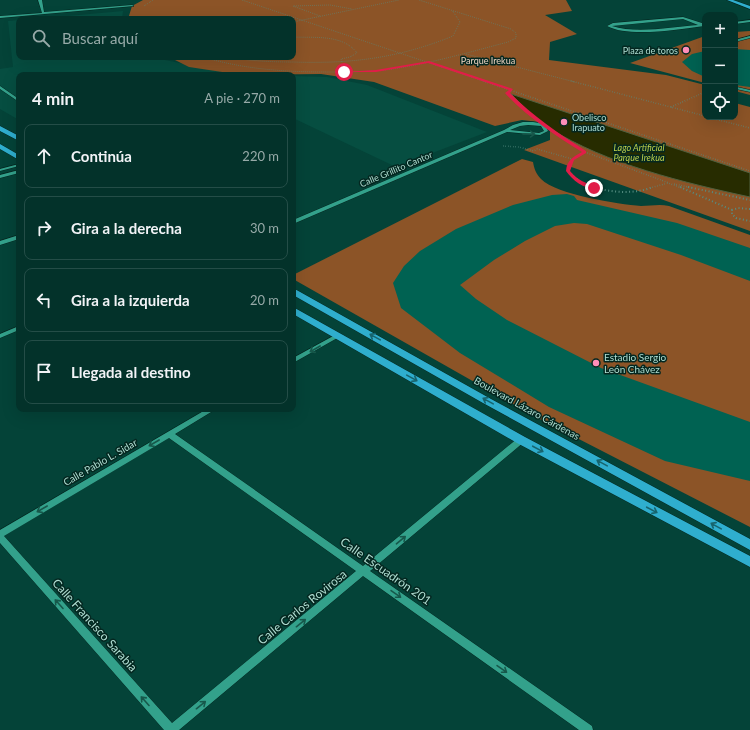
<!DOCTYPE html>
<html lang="es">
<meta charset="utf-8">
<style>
body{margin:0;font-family:Lato,sans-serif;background:#113e36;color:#f1f3f6}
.controls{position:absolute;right:12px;top:12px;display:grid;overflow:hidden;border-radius:8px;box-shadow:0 4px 16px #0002}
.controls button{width:36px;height:36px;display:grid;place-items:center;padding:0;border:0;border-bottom:1px solid #244d47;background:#03322a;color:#f1f3f6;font:20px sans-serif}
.stop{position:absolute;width:12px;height:12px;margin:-9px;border:3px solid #e11d48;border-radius:50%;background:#fff}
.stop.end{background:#e11d48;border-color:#fff;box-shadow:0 1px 4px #0008}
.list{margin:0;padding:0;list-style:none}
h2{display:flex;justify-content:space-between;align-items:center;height:52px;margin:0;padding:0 16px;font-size:17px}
h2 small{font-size:13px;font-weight:400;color:#97aaa8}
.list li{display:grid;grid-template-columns:26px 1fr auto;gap:12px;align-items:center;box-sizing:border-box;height:64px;margin:0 8px 8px;padding:0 8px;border:1px solid #244d47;border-radius:8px}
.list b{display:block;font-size:15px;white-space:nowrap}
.list em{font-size:13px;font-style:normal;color:#97aaa8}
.icon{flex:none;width:22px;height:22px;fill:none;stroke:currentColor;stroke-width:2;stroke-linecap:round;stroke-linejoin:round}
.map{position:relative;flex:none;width:750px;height:730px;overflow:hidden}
.search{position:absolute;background:#03322a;box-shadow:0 4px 16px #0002;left:16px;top:16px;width:280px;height:44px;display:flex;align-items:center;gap:10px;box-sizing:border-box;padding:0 14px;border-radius:8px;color:#97aaa8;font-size:15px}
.panel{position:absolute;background:#03322a;box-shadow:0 4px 16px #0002;left:16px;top:72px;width:280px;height:340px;border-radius:8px}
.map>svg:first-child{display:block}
</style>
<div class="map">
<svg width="750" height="730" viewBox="0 0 750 730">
<rect width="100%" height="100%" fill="#044338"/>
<path fill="#064e41" d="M 123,11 L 122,19 L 34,19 Z
M 19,20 L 19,57 L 150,57 L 240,75 L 19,75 L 19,120 L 0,109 L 0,69 L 13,67 L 8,21 Z
M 293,76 L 327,77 L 367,85 L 487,132 L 396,167 L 293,118 Z"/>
<path fill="#8c5427" d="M 143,0 L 566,0 L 572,11 L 545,15 L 577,34 L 550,42 L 549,60 L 666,75 L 705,85 L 705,117 L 735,117 L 735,103 L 750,107 L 750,231 L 524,150 L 550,140 L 550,130 L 539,122 L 522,120 L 495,126 L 374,82 L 321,74 L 242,75 L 189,67 L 169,57 L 293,57 L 293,19 L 128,19 L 132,6 Z
M 750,31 L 750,95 L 735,91 L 735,32 Z
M 705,36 L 705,83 L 630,63 Z
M 522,159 L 533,162 C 534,168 536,174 541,179 C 557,195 618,204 641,206 C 651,206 659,204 669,206 L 750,235 L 750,527 L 536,417 L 293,279 L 293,275 Z"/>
<path fill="#272c00" stroke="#50613f" d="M 511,94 L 750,173 L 750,197 C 685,183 606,164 549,128 C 535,119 523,106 511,94 Z"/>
<path fill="#006252" d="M 735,49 L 750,50 L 750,87 L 735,85 Z
M 705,51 L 705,77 L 692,71 L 682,62 L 692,54 Z
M 567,194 L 574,196 L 577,200 L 677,223 L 750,248 L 750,281 L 681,255 L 587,224 L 574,223 L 555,226 L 525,241 L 494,260 L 460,285 L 476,299 L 507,320 L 601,368 L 750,422 L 750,481 L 665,461 L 549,407 L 460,353 L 401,308 L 393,283 L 404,266 L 420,251 L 456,229 L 513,205 L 552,195 Z"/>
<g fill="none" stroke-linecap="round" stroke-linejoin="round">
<defs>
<path id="minor" d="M 38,0 L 42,0 L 44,12 L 132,5 L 134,6 L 0,18 L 0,16 L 42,13 Z
M 683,17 L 705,24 L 705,26 C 680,29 629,38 607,26 L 613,23 ZM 683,19 L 698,25 C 673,27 636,34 612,26 Z
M 750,20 L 750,22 L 735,24 L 735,22 Z
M 750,36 L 750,38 L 735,42 L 735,40 Z
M 0,86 L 19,99 L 19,102 L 0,89 Z
M 737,87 L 750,90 L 750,92 L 736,89 L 735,88 Z
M 523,122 L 533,122 L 545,124 L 548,131 L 540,135 L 507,132 L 293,224 L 293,220 L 504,130 L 513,125 ZM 528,125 L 541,126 L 544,131 L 539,133 L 510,130 L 520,126 Z
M 19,164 L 19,166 L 0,171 L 0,169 Z
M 19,170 L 19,173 L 0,178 L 0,175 Z
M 19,235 L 19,239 L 0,245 L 0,241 Z
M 19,326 L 19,330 L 0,338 L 0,334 Z
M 337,334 L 339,335 L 340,336 L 339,337 L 293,363 L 293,358 Z
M 207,409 L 216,409 L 175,434 L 363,566 L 518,438 L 524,438 L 525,440 L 524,442 L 370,571 L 592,726 L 593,730 L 579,730 L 363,576 L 179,730 L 164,730 L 0,543 L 0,530 ZM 169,438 L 356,571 L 172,723 L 4,536 Z"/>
<path id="major" d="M 727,0 L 733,0 L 750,6 L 750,9 Z
M 0,126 L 19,136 L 19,141 L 0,131 Z
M 0,144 L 19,155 L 19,160 L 0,149 Z
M 293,288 L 491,399 L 750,539 L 750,550 L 483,403 L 293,295 Z
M 293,307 L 525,437 L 750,556 L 750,567 L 517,443 L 293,314 Z"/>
</defs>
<use href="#minor" stroke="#042720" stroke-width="1"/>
<use href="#major" stroke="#042720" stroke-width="1"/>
<path stroke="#568d82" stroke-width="1" stroke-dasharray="0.5 1.5" stroke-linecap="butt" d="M 242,0 L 486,82
M 144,6 L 153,0
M 320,16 L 293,6 L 330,5 L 352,9
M 293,22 L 399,0
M 293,37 C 314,38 343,34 357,53 L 350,57 L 341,59 L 342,62
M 466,54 L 575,82
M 203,57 C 243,69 284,72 326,72 C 349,72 370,72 393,69 C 432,63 470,52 508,42 L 516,38 L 516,33 L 511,29 L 419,0
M 229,57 C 250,61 271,62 293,62 C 351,64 399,58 453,36 L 460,22 L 452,10"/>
<path stroke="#568d82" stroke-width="1.5" stroke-dasharray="0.5 2" stroke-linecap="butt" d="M 483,81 L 750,171
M 571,81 L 705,116
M 511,90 L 507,93 L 526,111
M 671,107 L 705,92
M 707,117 L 750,128
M 557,134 L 585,152 L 571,161 L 568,171 L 582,183 L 595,188
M 503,146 L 519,147 L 534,151 L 537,149 L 572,159
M 585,152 L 669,183
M 674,184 L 693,188
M 650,188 L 668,183 L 682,188"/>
<path stroke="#568d82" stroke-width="2" stroke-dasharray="1 2.5" stroke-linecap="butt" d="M 591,187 C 611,192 633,195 653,187
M 680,187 L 732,210
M 688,187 L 750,200
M 750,209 L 738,208 L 732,210 L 732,214 L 736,218 L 750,221"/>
<use href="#minor" fill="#33a18b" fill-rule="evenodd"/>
<use href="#major" fill="#2faece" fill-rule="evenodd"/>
</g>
<defs><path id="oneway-shaft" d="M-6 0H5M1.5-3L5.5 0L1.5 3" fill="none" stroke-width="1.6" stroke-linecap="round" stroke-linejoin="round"/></defs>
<g stroke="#17584b">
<use href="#oneway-shaft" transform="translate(529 134) rotate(1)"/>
<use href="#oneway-shaft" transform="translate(315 349) rotate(150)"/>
<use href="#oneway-shaft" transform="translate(154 443) rotate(150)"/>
<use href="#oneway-shaft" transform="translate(42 509) rotate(150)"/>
<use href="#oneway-shaft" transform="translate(401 540) rotate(-40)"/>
<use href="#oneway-shaft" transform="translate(396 594) rotate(35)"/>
<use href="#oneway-shaft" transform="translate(59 604) rotate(-132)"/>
<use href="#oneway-shaft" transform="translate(301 623) rotate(-39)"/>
<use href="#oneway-shaft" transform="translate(502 669) rotate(35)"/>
<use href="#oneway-shaft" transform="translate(145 701) rotate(-132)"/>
<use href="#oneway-shaft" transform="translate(201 705) rotate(-39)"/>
</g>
<g stroke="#17646e">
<use href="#oneway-shaft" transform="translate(375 337) rotate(-151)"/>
<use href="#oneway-shaft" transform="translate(412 378) rotate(29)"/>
<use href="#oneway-shaft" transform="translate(488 401) rotate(-151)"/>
<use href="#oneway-shaft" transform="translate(538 449) rotate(28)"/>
<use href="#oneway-shaft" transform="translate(602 463) rotate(-151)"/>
<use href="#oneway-shaft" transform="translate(652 510) rotate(28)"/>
<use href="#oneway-shaft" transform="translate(716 526) rotate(-151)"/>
</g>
<path fill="#e11d48" d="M 429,61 L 513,89 L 510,93 C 533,116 559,134 586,151 L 586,153 L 574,160 L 570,171 C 577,180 586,183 596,187 L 596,189 C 584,189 572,180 566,171 C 567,160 573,157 582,152 C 555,135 527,117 505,93 L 509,90 L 428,63 L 376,72 L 343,72 L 376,70 Z"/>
<g fill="#ff8eb9" stroke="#042720" stroke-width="1.5">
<circle cx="686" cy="50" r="4"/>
<circle cx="564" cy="122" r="4"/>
<circle cx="596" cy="363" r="4"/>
</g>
<g text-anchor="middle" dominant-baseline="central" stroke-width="3" stroke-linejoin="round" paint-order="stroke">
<g font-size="9" fill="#afddd1" stroke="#042720" text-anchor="end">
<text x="678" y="50">Plaza de toros</text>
<text x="572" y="117" text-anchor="start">Obelisco<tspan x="572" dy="10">Irapuato</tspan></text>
</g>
<g font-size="9" fill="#f0d5c3" stroke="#042720">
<text x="488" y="60">Parque Irekua</text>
</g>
<g font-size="9" font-style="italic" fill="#bed04b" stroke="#042720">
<text x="639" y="147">Lago Artificial<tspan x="639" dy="10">Parque Irekua</tspan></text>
</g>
<g font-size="9" fill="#afddd1" stroke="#042720">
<text transform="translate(396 169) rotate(-23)">Calle Grillito Cantor</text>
</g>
<g font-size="10" fill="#afddd1" stroke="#042720" text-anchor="start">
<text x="604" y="357">Estadio Sergio<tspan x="604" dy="12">León Chávez</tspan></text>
</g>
<g font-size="10" fill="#afddd1" stroke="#042720">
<text transform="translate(527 408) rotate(29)">Boulevard Lázaro Cárdenas</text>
<text transform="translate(100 462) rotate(-30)">Calle Pablo L. Sidar</text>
</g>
<g font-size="12" fill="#afddd1" stroke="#042720">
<text transform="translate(386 571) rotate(35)">Calle Escuadrón 201</text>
<text transform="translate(302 607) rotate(-39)">Calle Carlos Rovirosa</text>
<text transform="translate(95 625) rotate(48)">Calle Francisco Sarabia</text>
</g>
</g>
</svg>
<div class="controls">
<button>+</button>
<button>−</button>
<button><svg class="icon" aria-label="locate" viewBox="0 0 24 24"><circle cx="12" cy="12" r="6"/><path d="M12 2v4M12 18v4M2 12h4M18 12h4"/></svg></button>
</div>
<div class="stop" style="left:344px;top:72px"></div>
<div class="stop end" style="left:594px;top:188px"></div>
<div class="search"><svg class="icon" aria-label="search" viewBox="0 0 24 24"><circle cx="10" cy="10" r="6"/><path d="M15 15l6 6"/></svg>Buscar aquí</div>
<section class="panel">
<h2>4 min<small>A pie · 270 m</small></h2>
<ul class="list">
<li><svg class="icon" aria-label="ahead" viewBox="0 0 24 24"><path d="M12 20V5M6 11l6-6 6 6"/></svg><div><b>Continúa</b></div><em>220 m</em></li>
<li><svg class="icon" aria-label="right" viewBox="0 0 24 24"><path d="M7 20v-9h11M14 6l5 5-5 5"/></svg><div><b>Gira a la derecha</b></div><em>30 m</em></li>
<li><svg class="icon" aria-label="left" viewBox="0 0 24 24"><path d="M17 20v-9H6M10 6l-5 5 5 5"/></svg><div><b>Gira a la izquierda</b></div><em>20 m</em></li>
<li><svg class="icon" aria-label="arrive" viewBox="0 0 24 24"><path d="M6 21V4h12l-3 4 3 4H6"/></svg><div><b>Llegada al destino</b></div></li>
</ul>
</section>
</div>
